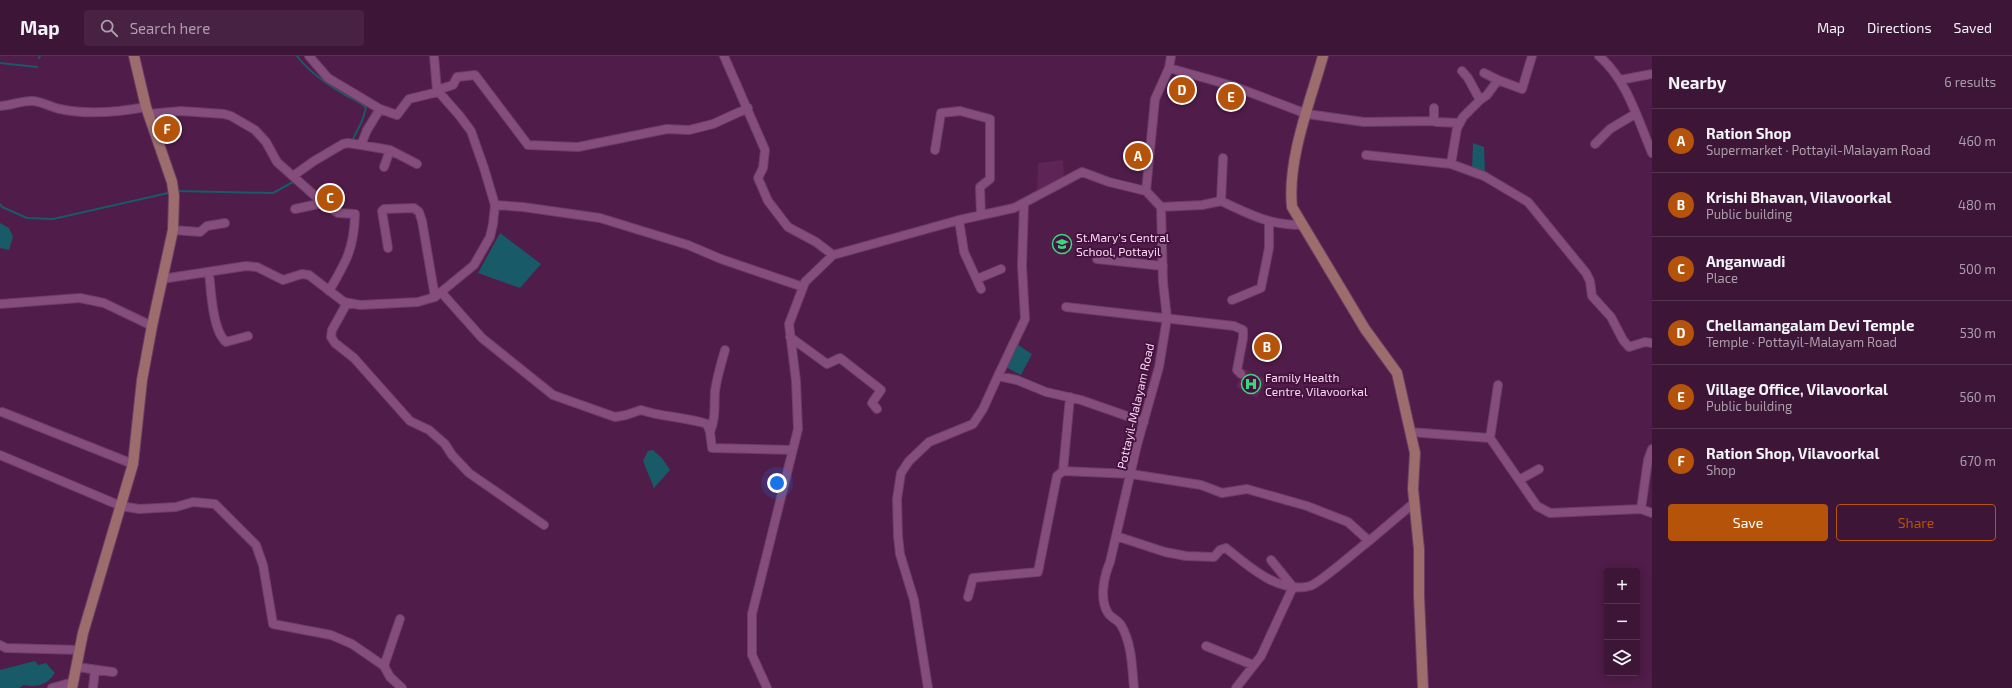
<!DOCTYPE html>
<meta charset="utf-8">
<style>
body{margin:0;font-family:"Exo 2",sans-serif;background:#472242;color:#f1f3f6}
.controls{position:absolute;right:12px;bottom:12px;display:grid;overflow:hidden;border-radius:4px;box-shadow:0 2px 10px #0003}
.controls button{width:36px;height:36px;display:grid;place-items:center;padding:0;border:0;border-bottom:1px solid #553452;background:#3c1537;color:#f1f3f6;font:20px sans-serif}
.you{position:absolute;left:777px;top:427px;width:14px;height:14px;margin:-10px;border:3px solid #fff;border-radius:50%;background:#1a73e8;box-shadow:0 0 0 6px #1a73e833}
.badge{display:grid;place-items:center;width:26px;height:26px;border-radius:50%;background:#b45309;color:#fff;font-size:13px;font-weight:700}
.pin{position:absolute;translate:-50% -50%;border:2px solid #fff;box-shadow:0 1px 4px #0006}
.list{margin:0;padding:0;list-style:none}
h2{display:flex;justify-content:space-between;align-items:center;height:52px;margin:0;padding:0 16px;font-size:17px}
h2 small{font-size:13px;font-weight:400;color:#ac9fad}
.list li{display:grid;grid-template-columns:26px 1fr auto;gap:12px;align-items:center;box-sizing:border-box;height:64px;padding:0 16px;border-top:1px solid #553452}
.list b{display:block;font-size:15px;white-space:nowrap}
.list p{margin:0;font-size:13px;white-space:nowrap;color:#ac9fad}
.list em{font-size:13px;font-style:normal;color:#ac9fad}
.actions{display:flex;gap:8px;padding:12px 16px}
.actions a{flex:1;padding:9px 0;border:1px solid #b45309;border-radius:4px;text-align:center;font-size:14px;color:#b45309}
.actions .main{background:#b45309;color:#fff}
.icon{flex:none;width:22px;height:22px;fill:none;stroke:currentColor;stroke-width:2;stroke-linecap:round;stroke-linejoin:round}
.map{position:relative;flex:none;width:1652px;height:632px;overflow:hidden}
header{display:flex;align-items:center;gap:24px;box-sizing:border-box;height:56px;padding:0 20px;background:#3c1537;border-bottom:1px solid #553452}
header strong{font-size:19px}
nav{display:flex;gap:22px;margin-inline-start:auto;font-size:14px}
.search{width:280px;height:36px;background:#472242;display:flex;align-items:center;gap:10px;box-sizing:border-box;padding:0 14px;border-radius:4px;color:#ac9fad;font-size:15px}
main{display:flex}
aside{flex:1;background:#3c1537}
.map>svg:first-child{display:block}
</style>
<header>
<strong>Map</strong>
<div class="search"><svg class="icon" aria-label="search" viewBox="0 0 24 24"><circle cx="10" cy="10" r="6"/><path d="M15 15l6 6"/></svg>Search here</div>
<nav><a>Map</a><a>Directions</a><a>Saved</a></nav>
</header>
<main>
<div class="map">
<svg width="1652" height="632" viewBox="0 0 1652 632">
<rect width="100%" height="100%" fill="#501c49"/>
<path fill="#5e2456" d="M 1063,104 L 1064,121 L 1037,138 L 1038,107 Z
M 1245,313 L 1266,324 L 1257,342 L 1236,331 Z"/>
<path fill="#185a67" d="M 1473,87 L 1484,91 L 1485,116 L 1472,114 Z
M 0,167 L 9,172 L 13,181 L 9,194 L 0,192 Z
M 500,177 L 541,208 L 520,232 L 478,217 Z
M 1018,289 L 1032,298 L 1021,319 L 1006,311 Z
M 653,394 L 662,402 L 670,414 L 654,432 L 643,405 L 648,395 Z
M 35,605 L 38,609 L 46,607 L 55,617 C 48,628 37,632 24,629 L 19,632 L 0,632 L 0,614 Z"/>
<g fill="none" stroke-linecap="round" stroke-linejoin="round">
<path stroke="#185a67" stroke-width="2" d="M 297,0 C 309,16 328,29 345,39 C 352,43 360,45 366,52 L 362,65 L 352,85
M 39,2 L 40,0
M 0,7 L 37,11
M 177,135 L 273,137 L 293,126
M 0,148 L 2,151 L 27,162 L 53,163 L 168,137"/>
<defs>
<path id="street" d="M 309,0 L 328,22 L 380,53 L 367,74 L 361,89 L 390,94 L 417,108
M 434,0 L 437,34 L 459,59 L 471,75 L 484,112 L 495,149 L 523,151 L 600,162 L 688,189 L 721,203 L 803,231
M 724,0 L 765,94 L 763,112 L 758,122 L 768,145 L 788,171 L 816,186 L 833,199 L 959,164 L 1014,152 L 1082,116 L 1109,126 L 1146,135
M 1599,0 C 1627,24 1638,64 1652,97
M 1169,12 L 1233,30 L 1307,58 L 1364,66 L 1434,65
M 1462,15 L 1468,22 L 1480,44
M 1484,17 L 1498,24
M 1620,24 L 1652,18
M 437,34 L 453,29 L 457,21 L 475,19 L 528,89 L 578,91 L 667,73 L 689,74 L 713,68 L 748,52
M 0,50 C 11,50 22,44 33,45 C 43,46 51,51 60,53 C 88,59 119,56 146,51
M 1434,52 L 1434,65 L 1436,66 L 1460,67
M 380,53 L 397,59 L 409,43 L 438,36
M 149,58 L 181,55 L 224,58 L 231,60 L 255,74 L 266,86 L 277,106 L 323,147 L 338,157 L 355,158 C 354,193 346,206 329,235
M 1595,88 L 1610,73 L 1635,58
M 935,94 L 941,57 L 960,55 L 990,63 L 990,123 L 980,131 L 981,159
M 1366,99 L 1451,108 L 1457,72 L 1463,61 L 1480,44 L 1487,39 L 1498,24 L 1522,33 L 1532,0
M 1223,102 L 1221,145 C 1251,159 1269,169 1302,169
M 1451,108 L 1484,120 L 1528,146 L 1586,217 L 1590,225 L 1592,240 L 1611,261 L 1623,284 L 1629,291 L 1645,286 L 1652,287
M 384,111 L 390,94
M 293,120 L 314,105 L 343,88 L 348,87 L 361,89
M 1161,151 L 1202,149 L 1221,145
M 295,153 L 323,147
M 959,164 L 964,196 L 981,233
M 173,174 L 200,176 L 207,170 L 225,167
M 388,192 L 382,155 L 384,153 L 414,152 L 419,156 L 422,165 L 435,241
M 1097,203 L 1163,210
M 209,216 C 211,233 212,274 226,286 L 248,280
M 162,223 L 246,210 L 257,211 L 283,224 L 302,218 L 309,219 L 344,246 L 360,249 L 418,246 L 435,241 L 474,209 L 490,181 L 493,168 L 495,149
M 977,223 L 1001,213
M 441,236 L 482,282 L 553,339 L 615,361 L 626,359 L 641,354 C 662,361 685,361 707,368 L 710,376 L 712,392 L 792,394
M 1232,244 L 1261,232 L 1269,192 L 1269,165
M 347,247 L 332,274 L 331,281 L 335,287 L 354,302 L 410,365 L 429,374 L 445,388 L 452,399 L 469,417 L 544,469
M 0,248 L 80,242 L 104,247 L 152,270
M 1066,251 L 1234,270 L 1243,274 L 1243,282 L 1237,314 L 1241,318
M 790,281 L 827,308 L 840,302 L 881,334 L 872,347 L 877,353
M 998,320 L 1025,263 L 1022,210 L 1024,147
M 2,356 L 133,408
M 710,376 C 716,362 714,350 715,335 C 717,321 721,308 725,294
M 1410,376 L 1490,382 L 1537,450 L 1550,457 L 1641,453 L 1652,457
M 1490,382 L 1498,329
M 0,399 L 121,450 L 139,453 L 176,451 L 193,446 L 215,448 L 256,489 L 263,509 L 273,568 L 331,579 L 352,588 L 384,610 L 390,621 L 402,632
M 1063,415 L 1131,418 L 1201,429 L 1222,437 L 1247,433 L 1307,450 L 1348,466 L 1369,485 L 1415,446
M 1519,424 L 1539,413
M 1641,453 L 1648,404 L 1652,393
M 1116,480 L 1165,496 L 1186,500 L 1214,501 L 1220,494 L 1226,492 C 1248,510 1279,538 1310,530 C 1320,527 1358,493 1369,485
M 968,541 L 973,522 L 1038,516 L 1057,420 L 1063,415 L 1070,341
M 0,589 L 6,592 L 80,594
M 1206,590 L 1253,609
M 384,610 L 400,563
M 77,611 L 113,616
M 52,632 L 73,626
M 93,632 L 95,614
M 767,632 L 752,599 L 752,558 L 798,373 L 796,325 L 789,268 L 805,226 L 833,199
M 928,632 L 914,544 L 900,498 L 898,480 L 897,443 L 901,417 L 909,405 L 929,386 L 973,368 L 983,353 L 998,320 L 1017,324 L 1046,336 L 1081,344 L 1144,366
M 1134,632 C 1132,611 1132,588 1121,569 C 1118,564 1111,562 1108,557 C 1099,543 1104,520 1110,506 L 1137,389 L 1159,311 L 1167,262 L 1163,226 L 1161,151 L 1146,135 L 1155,43 L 1169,12 L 1171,0
M 1236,632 L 1261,600 L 1293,531 L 1271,504"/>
<path id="secondary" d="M 1323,0 C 1310,46 1287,104 1292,151 L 1365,273 L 1397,317 L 1415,397 L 1413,433 L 1419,493 L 1419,540 L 1423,632
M 72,632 L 83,577 L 133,408 L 142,324 L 152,270 L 173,174 L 174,140 L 172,126 L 146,51 L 134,0"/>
</defs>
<use href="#street" stroke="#6b3d65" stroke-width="10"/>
<use href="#secondary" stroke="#6b3d65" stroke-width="12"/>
<use href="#street" stroke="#854d7c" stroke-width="8"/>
<use href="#secondary" stroke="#9d6c6c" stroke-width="10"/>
</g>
<defs>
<symbol id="school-ring" viewBox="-11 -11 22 22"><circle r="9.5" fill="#45113e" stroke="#3bd77f" stroke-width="1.5"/><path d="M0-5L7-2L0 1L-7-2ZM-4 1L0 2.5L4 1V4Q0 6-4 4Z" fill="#3bd77f"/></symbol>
<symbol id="hospital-ring" viewBox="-11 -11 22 22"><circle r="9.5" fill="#45113e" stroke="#3bd77f" stroke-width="1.5"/><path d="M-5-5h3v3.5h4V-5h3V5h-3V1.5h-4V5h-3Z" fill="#3bd77f"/></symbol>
</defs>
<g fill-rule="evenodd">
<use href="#school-ring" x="1051" y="177" width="22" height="22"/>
<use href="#hospital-ring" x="1240" y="317" width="22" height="22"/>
</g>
<g text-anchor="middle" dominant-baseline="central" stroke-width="4" stroke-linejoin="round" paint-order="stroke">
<g font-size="12" fill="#f9d8f2" stroke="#45113e" text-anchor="start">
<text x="1076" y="181">St.Mary's Central<tspan x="1076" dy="14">School, Pottayil</tspan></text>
<text x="1265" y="321">Family Health<tspan x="1265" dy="14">Centre, Vilavoorkal</tspan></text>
</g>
<g font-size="12" fill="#f9d8f2" stroke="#45113e">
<text transform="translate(1135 350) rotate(-77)">Pottayil-Malayam Road</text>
</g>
</g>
</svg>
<div class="controls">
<button>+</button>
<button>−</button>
<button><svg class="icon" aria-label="layers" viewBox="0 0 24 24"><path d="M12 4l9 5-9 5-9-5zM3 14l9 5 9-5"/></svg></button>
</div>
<div class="you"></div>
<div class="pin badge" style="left:1138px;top:100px">A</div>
<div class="pin badge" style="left:1267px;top:291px">B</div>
<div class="pin badge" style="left:330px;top:142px">C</div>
<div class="pin badge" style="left:1182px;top:34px">D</div>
<div class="pin badge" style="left:1231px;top:41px">E</div>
<div class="pin badge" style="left:167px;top:73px">F</div>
</div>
<aside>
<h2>Nearby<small>6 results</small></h2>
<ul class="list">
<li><span class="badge">A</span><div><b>Ration Shop</b><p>Supermarket · Pottayil-Malayam Road</p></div><em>460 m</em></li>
<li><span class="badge">B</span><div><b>Krishi Bhavan, Vilavoorkal</b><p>Public building</p></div><em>480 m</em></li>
<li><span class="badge">C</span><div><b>Anganwadi</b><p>Place</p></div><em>500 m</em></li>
<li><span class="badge">D</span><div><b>Chellamangalam Devi Temple</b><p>Temple · Pottayil-Malayam Road</p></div><em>530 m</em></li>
<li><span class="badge">E</span><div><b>Village Office, Vilavoorkal</b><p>Public building</p></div><em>560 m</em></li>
<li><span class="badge">F</span><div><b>Ration Shop, Vilavoorkal</b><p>Shop</p></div><em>670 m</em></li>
</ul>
<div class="actions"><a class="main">Save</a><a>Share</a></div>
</aside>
</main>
